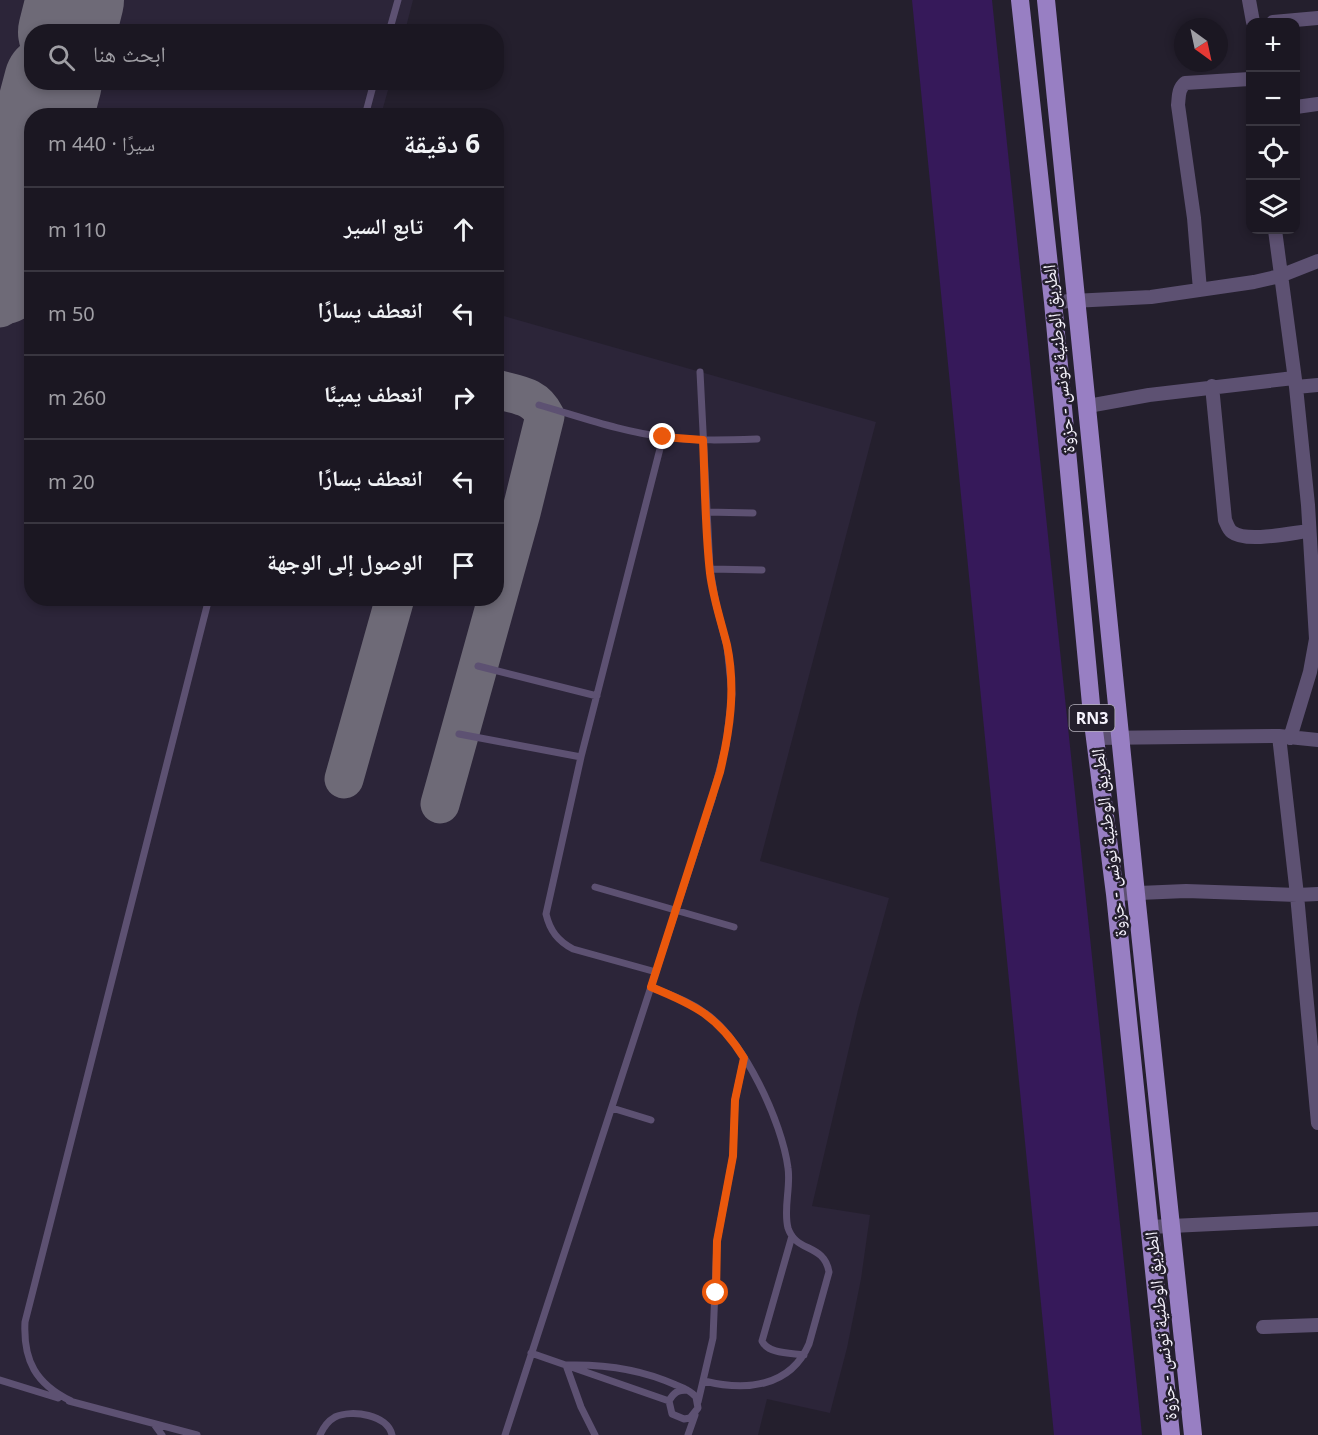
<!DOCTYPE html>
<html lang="ar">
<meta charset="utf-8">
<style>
body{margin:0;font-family:"Noto Sans","Noto Naskh Arabic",sans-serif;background:#28242f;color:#f1f3f6;direction:rtl}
.controls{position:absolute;right:18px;top:18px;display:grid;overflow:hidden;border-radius:12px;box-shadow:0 3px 9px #0003}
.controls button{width:54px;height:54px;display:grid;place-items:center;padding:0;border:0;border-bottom:2px solid #393640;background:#1b1722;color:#f1f3f6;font:30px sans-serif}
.compass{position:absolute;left:1174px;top:18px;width:54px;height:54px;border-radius:50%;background:#1b1722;box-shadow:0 3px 9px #0003;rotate:147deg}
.stop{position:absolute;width:18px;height:18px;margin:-14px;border:4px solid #ea580c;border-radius:50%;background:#fff}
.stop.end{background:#ea580c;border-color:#fff;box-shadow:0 2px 6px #0008}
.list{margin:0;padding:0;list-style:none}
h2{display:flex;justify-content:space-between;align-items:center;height:78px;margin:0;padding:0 24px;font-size:26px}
h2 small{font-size:20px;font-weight:400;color:#a09fa5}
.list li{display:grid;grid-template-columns:39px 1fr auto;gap:18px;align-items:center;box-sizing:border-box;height:84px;padding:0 24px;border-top:2px solid #393640}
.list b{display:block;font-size:22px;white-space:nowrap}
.list em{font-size:20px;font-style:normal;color:#a09fa5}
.icon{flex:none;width:33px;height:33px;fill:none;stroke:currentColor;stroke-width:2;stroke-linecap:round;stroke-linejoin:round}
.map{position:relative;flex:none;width:1318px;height:1435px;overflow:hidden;direction:ltr}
.search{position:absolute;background:#1b1722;box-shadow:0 3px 9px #0003;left:24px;top:24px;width:480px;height:66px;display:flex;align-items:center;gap:15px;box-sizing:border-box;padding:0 21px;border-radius:24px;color:#a09fa5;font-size:22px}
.panel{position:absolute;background:#1b1722;box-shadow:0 3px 9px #0003;left:24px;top:108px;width:480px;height:498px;border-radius:24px;direction:rtl}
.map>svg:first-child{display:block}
</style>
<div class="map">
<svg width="1318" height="1435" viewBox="0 0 1318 1435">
<rect width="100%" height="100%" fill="#241f2d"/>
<path fill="#2c2539" d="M 0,0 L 413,0 L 405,31 L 32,32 L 32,82 L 390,83 L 381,115 L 32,116 L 32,598 L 496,598 L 497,314 L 876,422 L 760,861 L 889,898 L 858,1010 L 812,1206 L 870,1215 L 861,1279 L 847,1348 L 830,1413 L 767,1399 L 758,1435 L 0,1435 Z"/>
<path fill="#36195a" d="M 912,0 L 992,0 L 1142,1435 L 1054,1435 Z"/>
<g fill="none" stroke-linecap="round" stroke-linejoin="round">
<path stroke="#6e6a77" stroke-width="39" d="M 28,175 L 32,221
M 0,308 L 15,293 L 32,283
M 344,779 L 395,598
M 440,804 L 521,513 L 545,416 C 535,395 517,395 496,389"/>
<path stroke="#6e6a77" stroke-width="98" d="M 67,32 L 75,0
M 44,116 L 53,82
M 0,276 L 32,163"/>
<path stroke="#5d5172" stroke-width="7" d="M 389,32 L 398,0
M 365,116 L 374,82
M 539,405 C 581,417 622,432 665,437 C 695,441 726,440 757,439
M 706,512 L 753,513
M 710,569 L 762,570
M 478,666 L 597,696
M 459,734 L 581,757
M 595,887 L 734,927
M 656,972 L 573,949 C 558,941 550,931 546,914 L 581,757 L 663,437
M 651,987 C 670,995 689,1001 705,1013 C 744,1040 782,1122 788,1168 C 791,1187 783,1209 788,1228 C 796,1253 824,1243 829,1272 L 809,1344 C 790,1388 745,1391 704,1381
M 612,1108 L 651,1120
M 792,1236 L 762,1341 C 768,1354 791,1353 804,1355
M 531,1353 L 669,1401
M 566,1365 C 604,1364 641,1369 676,1385 C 684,1388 691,1391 696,1397 L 698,1408 L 690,1418 L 684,1419 L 672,1414 L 669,1401 C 674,1392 678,1390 687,1390
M 566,1365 L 581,1407 L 595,1435
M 0,1380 L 58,1398
M 69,1401 L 197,1435
M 71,1401 C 36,1384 23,1361 25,1322 L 209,598
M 698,1402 L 713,1338 L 717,1241 L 733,1156 L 735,1100 L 744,1058
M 154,1424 L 162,1435
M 320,1435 C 323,1428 328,1421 335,1417 C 352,1409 388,1415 392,1435
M 505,1435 L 676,910 L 712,799 L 726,745 L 732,694 L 727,646 L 716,604 L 710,569 L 700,372
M 688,1435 L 695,1415"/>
<path stroke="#5d5172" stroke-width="14" d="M 1249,0 L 1253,22
M 1273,22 L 1318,18
M 1296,107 L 1318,104
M 1275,230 L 1296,387 L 1308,505 L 1316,639 L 1310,672 L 1290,738
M 1200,290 L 1194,218 L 1178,105 C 1179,97 1178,89 1185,83 L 1250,79
M 1053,302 L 1151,297 L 1254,282 L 1280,276 L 1318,261
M 1212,386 L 1225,520 C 1227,524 1228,529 1232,532 C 1246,543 1291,533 1308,531
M 1296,387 L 1318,385
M 1088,406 L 1149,395 L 1294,378
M 1279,736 L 1297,895 L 1318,1123
M 1095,738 L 1279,736 L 1318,740
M 1115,894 L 1186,891 L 1297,895 L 1318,894
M 1150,1227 L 1318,1219
M 1263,1327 L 1318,1325"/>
<path stroke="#987fc3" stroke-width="18" d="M 1020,0 L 1053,302 L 1092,715 L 1115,894 L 1171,1435
M 1046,0 C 1078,298 1104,596 1136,894 C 1155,1075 1175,1255 1193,1435"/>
</g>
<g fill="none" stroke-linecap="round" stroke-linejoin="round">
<path stroke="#ea580c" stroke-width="8" d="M 663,437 L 703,440 C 705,484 705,529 710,573 C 713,598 721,621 727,645 C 736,688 730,730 720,772 L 651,987 C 695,1005 718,1016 744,1058 L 735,1100 L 733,1156 L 717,1241 L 716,1293"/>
</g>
<g text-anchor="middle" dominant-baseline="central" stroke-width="5" stroke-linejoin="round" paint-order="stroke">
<rect fill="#241f2d" stroke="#b7b3bf" stroke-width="1.5" x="1069.5" y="705" width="45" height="26" rx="4.5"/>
<g font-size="16" font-weight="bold" fill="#f6f3fd">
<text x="1092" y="718">RN3</text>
</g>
<g font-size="18" fill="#f6f3fd" stroke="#241f2d">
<text transform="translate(1058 359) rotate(-96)">الطريق الوطنية تونس - حزوة</text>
<text transform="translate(1108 843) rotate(-97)">الطريق الوطنية تونس - حزوة</text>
<text transform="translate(1160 1326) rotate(-96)">الطريق الوطنية تونس - حزوة</text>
</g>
</g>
</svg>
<div class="controls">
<button>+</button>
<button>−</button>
<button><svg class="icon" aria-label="locate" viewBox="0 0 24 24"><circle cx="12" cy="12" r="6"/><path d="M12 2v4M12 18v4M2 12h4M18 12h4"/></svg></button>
<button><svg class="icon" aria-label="layers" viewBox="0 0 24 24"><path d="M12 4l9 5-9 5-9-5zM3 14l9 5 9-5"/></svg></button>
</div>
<svg class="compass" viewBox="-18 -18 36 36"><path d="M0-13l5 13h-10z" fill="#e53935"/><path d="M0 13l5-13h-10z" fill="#a09fa5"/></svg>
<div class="stop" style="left:716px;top:1293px"></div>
<div class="stop end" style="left:663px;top:437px"></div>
<div class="search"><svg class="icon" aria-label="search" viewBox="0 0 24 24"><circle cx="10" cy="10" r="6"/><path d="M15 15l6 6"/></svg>ابحث هنا</div>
<section class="panel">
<h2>6 دقيقة<small>سيرًا · 440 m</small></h2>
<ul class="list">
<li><svg class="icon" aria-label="ahead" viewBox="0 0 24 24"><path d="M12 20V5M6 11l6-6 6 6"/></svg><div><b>تابع السير</b></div><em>110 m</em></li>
<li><svg class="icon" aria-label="left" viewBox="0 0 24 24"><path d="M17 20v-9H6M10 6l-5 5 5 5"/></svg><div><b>انعطف يسارًا</b></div><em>50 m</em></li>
<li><svg class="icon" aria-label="right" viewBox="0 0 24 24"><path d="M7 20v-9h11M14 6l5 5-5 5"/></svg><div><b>انعطف يمينًا</b></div><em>260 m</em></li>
<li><svg class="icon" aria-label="left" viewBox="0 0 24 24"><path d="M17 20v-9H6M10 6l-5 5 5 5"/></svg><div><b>انعطف يسارًا</b></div><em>20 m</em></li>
<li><svg class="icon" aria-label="arrive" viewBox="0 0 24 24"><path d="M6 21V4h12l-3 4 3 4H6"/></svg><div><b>الوصول إلى الوجهة</b></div></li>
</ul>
</section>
</div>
